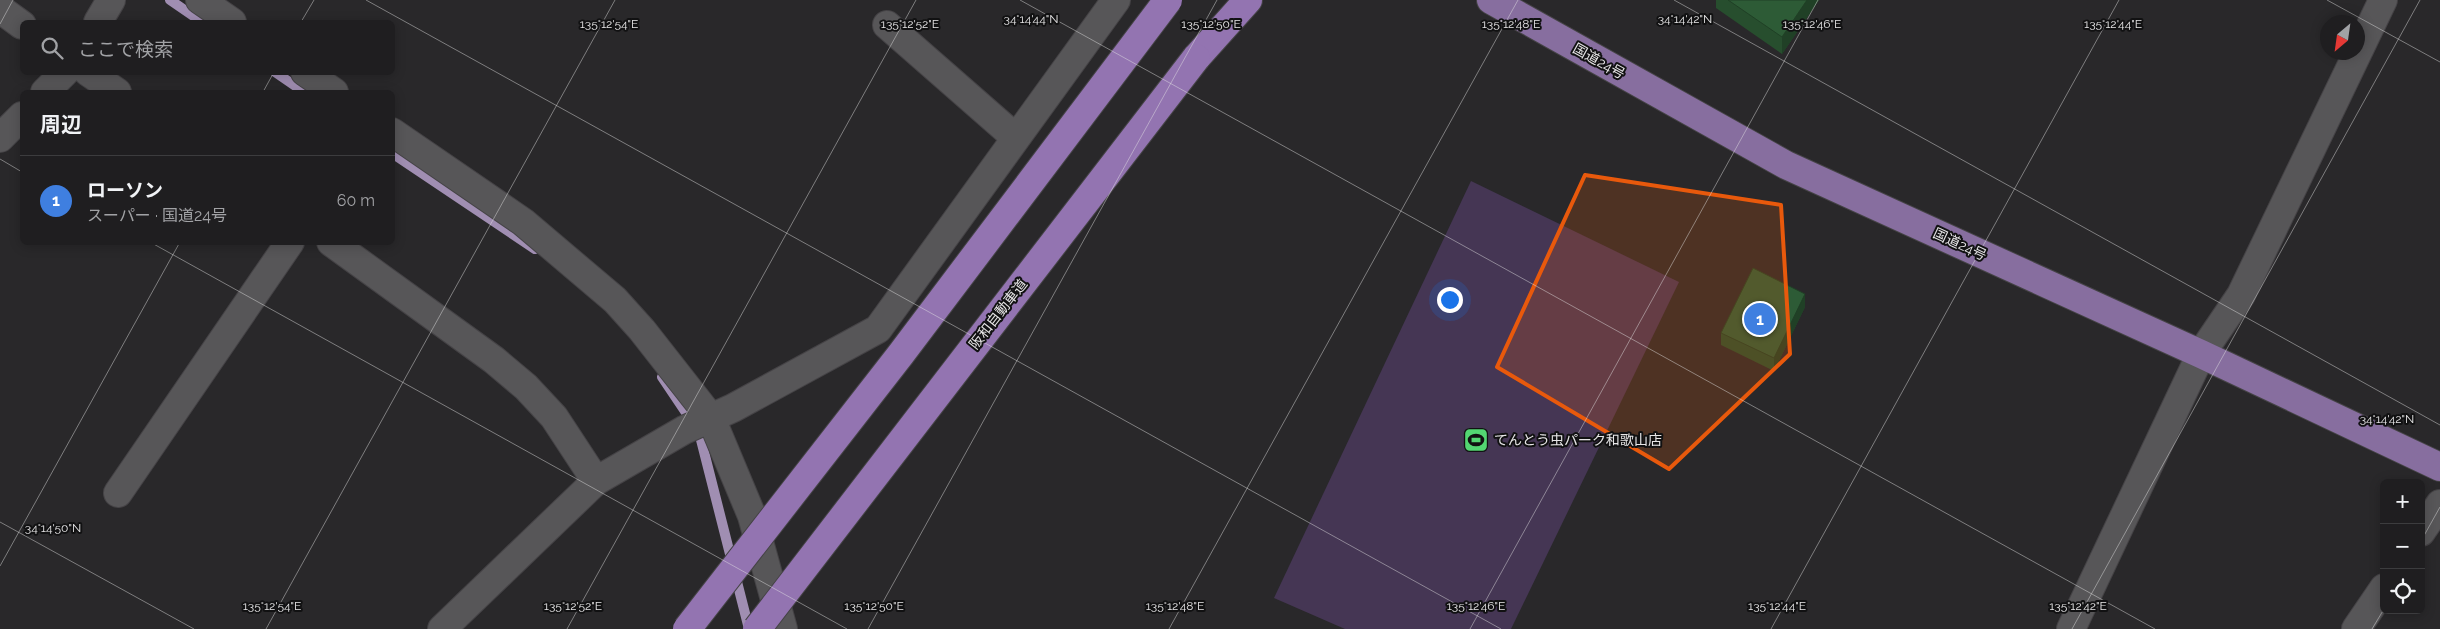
<!DOCTYPE html>
<html lang="ja">
<meta charset="utf-8">
<style>
body{margin:0;font-family:Raleway,"Noto Sans JP",sans-serif;background:#2c2b2d;color:#f1f3f6}
.controls{position:absolute;right:15px;bottom:15px;display:grid;overflow:hidden;border-radius:8px;box-shadow:0 2px 12px #0003}
.controls button{width:45px;height:45px;display:grid;place-items:center;padding:0;border:0;border-bottom:1px solid #3c3c3e;background:#1f1e20;color:#f1f3f6;font:25px sans-serif}
.compass{position:absolute;left:2320px;top:15px;width:45px;height:45px;border-radius:50%;background:#1f1e20;box-shadow:0 2px 12px #0003;rotate:209deg}
.you{position:absolute;left:1449px;top:299px;width:18px;height:18px;margin:-12px;border:4px solid #fff;border-radius:50%;background:#1a73e8;box-shadow:0 0 0 8px #1a73e833}
.badge{display:grid;place-items:center;width:32px;height:32px;border-radius:50%;background:#53d672;color:#fff;font-size:16px;font-weight:700}
.pin{position:absolute;translate:-50% -50%;border:2px solid #fff;box-shadow:0 1px 5px #0006}
.list{margin:0;padding:0;list-style:none}
h2{display:flex;justify-content:space-between;align-items:center;height:65px;margin:0;padding:0 20px;font-size:21px}
h2 small{font-size:16px;font-weight:400;color:#a1a2a5}
.list li{display:grid;grid-template-columns:32px 1fr auto;gap:15px;align-items:center;box-sizing:border-box;height:90px;padding:0 20px;border-top:1px solid #3c3c3e}
.list b{display:block;font-size:19px;white-space:nowrap}
.list p{margin:0;font-size:16px;white-space:nowrap;color:#a1a2a5}
.list em{font-size:16px;font-style:normal;color:#a1a2a5}
.icon{flex:none;width:28px;height:28px;fill:none;stroke:currentColor;stroke-width:2;stroke-linecap:round;stroke-linejoin:round}
.map{position:relative;flex:none;width:2440px;height:629px;overflow:hidden}
.search{position:absolute;background:#1f1e20;box-shadow:0 2px 12px #0003;left:20px;top:20px;width:375px;height:55px;display:flex;align-items:center;gap:12px;box-sizing:border-box;padding:0 18px;border-radius:8px;color:#a1a2a5;font-size:19px}
.panel{position:absolute;background:#1f1e20;box-shadow:0 2px 12px #0003;left:20px;top:90px;width:375px;height:155px;border-radius:8px}
.map>svg:first-child{display:block}
</style>
<div class="map">
<svg width="2440" height="629" viewBox="0 0 2440 629">
<rect width="100%" height="100%" fill="#29282a"/>
<path fill="#453654" d="M 1471,181 L 1679,282 L 1511,629 L 1345,629 L 1274,598 Z"/>
<g fill="none" stroke-linecap="round" stroke-linejoin="round">
<path stroke="#a08eb2" stroke-width="10" d="M 170,0 L 202,22
M 275,72 L 304,92
M 392,153 L 535,249
M 662,377 L 699,432 L 749,629"/>
<defs>
<path id="minor" d="M 200,0 L 232,22
M 0,9 L 22,25
M 98,22 L 111,0
M 887,25 L 1016,138
M 88,72 L 117,92
M 305,72 L 334,92
M 45,92 L 65,72
M 392,132 L 523,222 L 615,300 L 642,330 L 711,418 L 752,516 L 783,629
M 0,138 L 22,116
M 331,242 L 494,360 L 526,387 L 554,417 L 596,481
M 118,493 L 290,242
M 2421,532 L 2440,504
M 442,629 L 596,481 L 684,430 L 733,408 L 878,329 L 1116,0
M 2071,629 L 2201,354 L 2241,295 L 2383,0
M 2356,629 L 2384,588"/>
<path id="trunk" d="M 1491,0 L 1786,165 L 2201,354 L 2440,467"/>
<path id="motorway" d="M 1196,58 L 1248,0"/>
</defs>
<use href="#minor" stroke="#454346" stroke-width="30"/>
<use href="#trunk" stroke="#454346" stroke-width="30"/>
<use href="#motorway" stroke="#454346" stroke-width="30"/>
<use href="#minor" stroke="#575658" stroke-width="28"/>
<use href="#trunk" stroke="#876e9f" stroke-width="28"/>
<use href="#motorway" stroke="#9374b1" stroke-width="28"/>
<defs>
<path id="motorway-bridge" d="M 687,629 L 901,354 L 1168,0
M 757,629 L 1196,58"/>
</defs>
<use href="#motorway-bridge" stroke="#454346" stroke-width="30" stroke-linecap="butt"/>
<use href="#motorway-bridge" stroke="#9374b1" stroke-width="28"/>
</g>
<path fill="#274e2e" d="M 1716,0 L 1819,0 L 1782,54 L 1716,8 Z
M 1805,307 L 1774,371 L 1721,345 L 1721,333 Z"/>
<path fill="#204026" d="M 1807,0 L 1819,0 L 1782,54 L 1782,37 Z
M 1805,294 L 1805,307 L 1774,371 L 1774,358 Z"/>
<path fill="#2d5b36" stroke="#204026" d="M 1728,0 L 1807,0 L 1782,37 Z
M 1753,268 L 1805,294 L 1774,358 L 1721,333 Z"/>
<path fill="#e8590c" fill-opacity="0.2" stroke="#e8590c" stroke-width="4" stroke-linejoin="round" d="M 1585,175 L 1781,205 L 1790,354 L 1669,469 L 1497,367 Z"/>
<path fill="none" stroke="#e7e6e7" stroke-width="1" stroke-opacity="0.45" d="M 366,0 L 1501,629M 1020,0 L 2155,629M 1674,0 L 2440,425M 2327,0 L 2440,62M 301,22 L 314,0M 0,24 L 13,0M 263,92 L 274,72M 0,159 L 22,172M 150,242 L 847,629M 0,522 L 194,629M 2421,541 L 2440,507M 0,566 L 180,242M 266,629 L 615,0M 567,629 L 916,0M 868,629 L 1217,0M 1169,629 L 1518,0M 1470,629 L 1818,0M 1771,629 L 2119,0M 2072,629 L 2420,0M 2372,629 L 2384,609"/>
<defs>
<symbol id="stadium-square" viewBox="-11 -11 22 22"><rect x="-9" y="-9" width="18" height="18" rx="4" fill="#53d672" stroke="#111112"/><path d="M0-5a6.5 5 0 1 0 0 10a6.5 5 0 1 0 0-10ZM-3.5-1.8h7v3.6h-7Z" fill="#111"/></symbol>
</defs>
<g fill-rule="evenodd">
<use href="#stadium-square" x="1462" y="426" width="28" height="28"/>
</g>
<g text-anchor="middle" dominant-baseline="central" stroke-width="4" stroke-linejoin="round" paint-order="stroke">
<g font-size="14" fill="#e7e6e7" stroke="#111112">
<text transform="translate(1599 61) rotate(29)">国道24号</text>
<text transform="translate(1960 244) rotate(25)">国道24号</text>
<text transform="translate(998 314) rotate(-52)">阪和自動車道</text>
</g>
<g font-size="14" fill="#e7e6e7" stroke="#111112" text-anchor="start">
<text x="1494" y="440">てんとう虫パーク和歌山店</text>
</g>
</g>
<g font-size="12" text-anchor="middle" fill="#e7e6e7" stroke="#111112" stroke-width="4" stroke-linejoin="round" paint-order="stroke">
<text x="1685" y="23">34°14'42"N</text>
<text x="1031" y="23">34°14'44"N</text>
<text x="609" y="28">135°12'54"E</text>
<text x="910" y="28">135°12'52"E</text>
<text x="1211" y="28">135°12'50"E</text>
<text x="1511" y="28">135°12'48"E</text>
<text x="1812" y="28">135°12'46"E</text>
<text x="2113" y="28">135°12'44"E</text>
<text x="2387" y="423">34°14'42"N</text>
<text x="53" y="532">34°14'50"N</text>
<text x="272" y="610">135°12'54"E</text>
<text x="573" y="610">135°12'52"E</text>
<text x="874" y="610">135°12'50"E</text>
<text x="1175" y="610">135°12'48"E</text>
<text x="1476" y="610">135°12'46"E</text>
<text x="1777" y="610">135°12'44"E</text>
<text x="2078" y="610">135°12'42"E</text>
</g>
</svg>
<div class="controls">
<button>+</button>
<button>−</button>
<button><svg class="icon" aria-label="locate" viewBox="0 0 24 24"><circle cx="12" cy="12" r="6"/><path d="M12 2v4M12 18v4M2 12h4M18 12h4"/></svg></button>
</div>
<svg class="compass" viewBox="-18 -18 36 36"><path d="M0-13l5 13h-10z" fill="#e53935"/><path d="M0 13l5-13h-10z" fill="#a1a2a5"/></svg>
<div class="you"></div>
<div class="pin badge" style="left:1760px;top:319px;background:#3f7fe0">1</div>
<div class="search"><svg class="icon" aria-label="search" viewBox="0 0 24 24"><circle cx="10" cy="10" r="6"/><path d="M15 15l6 6"/></svg>ここで検索</div>
<section class="panel">
<h2>周辺<small></small></h2>
<ul class="list">
<li><span class="badge" style="background:#3f7fe0">1</span><div><b>ローソン</b><p>スーパー · 国道24号</p></div><em>60 m</em></li>
</ul>
</section>
</div>
